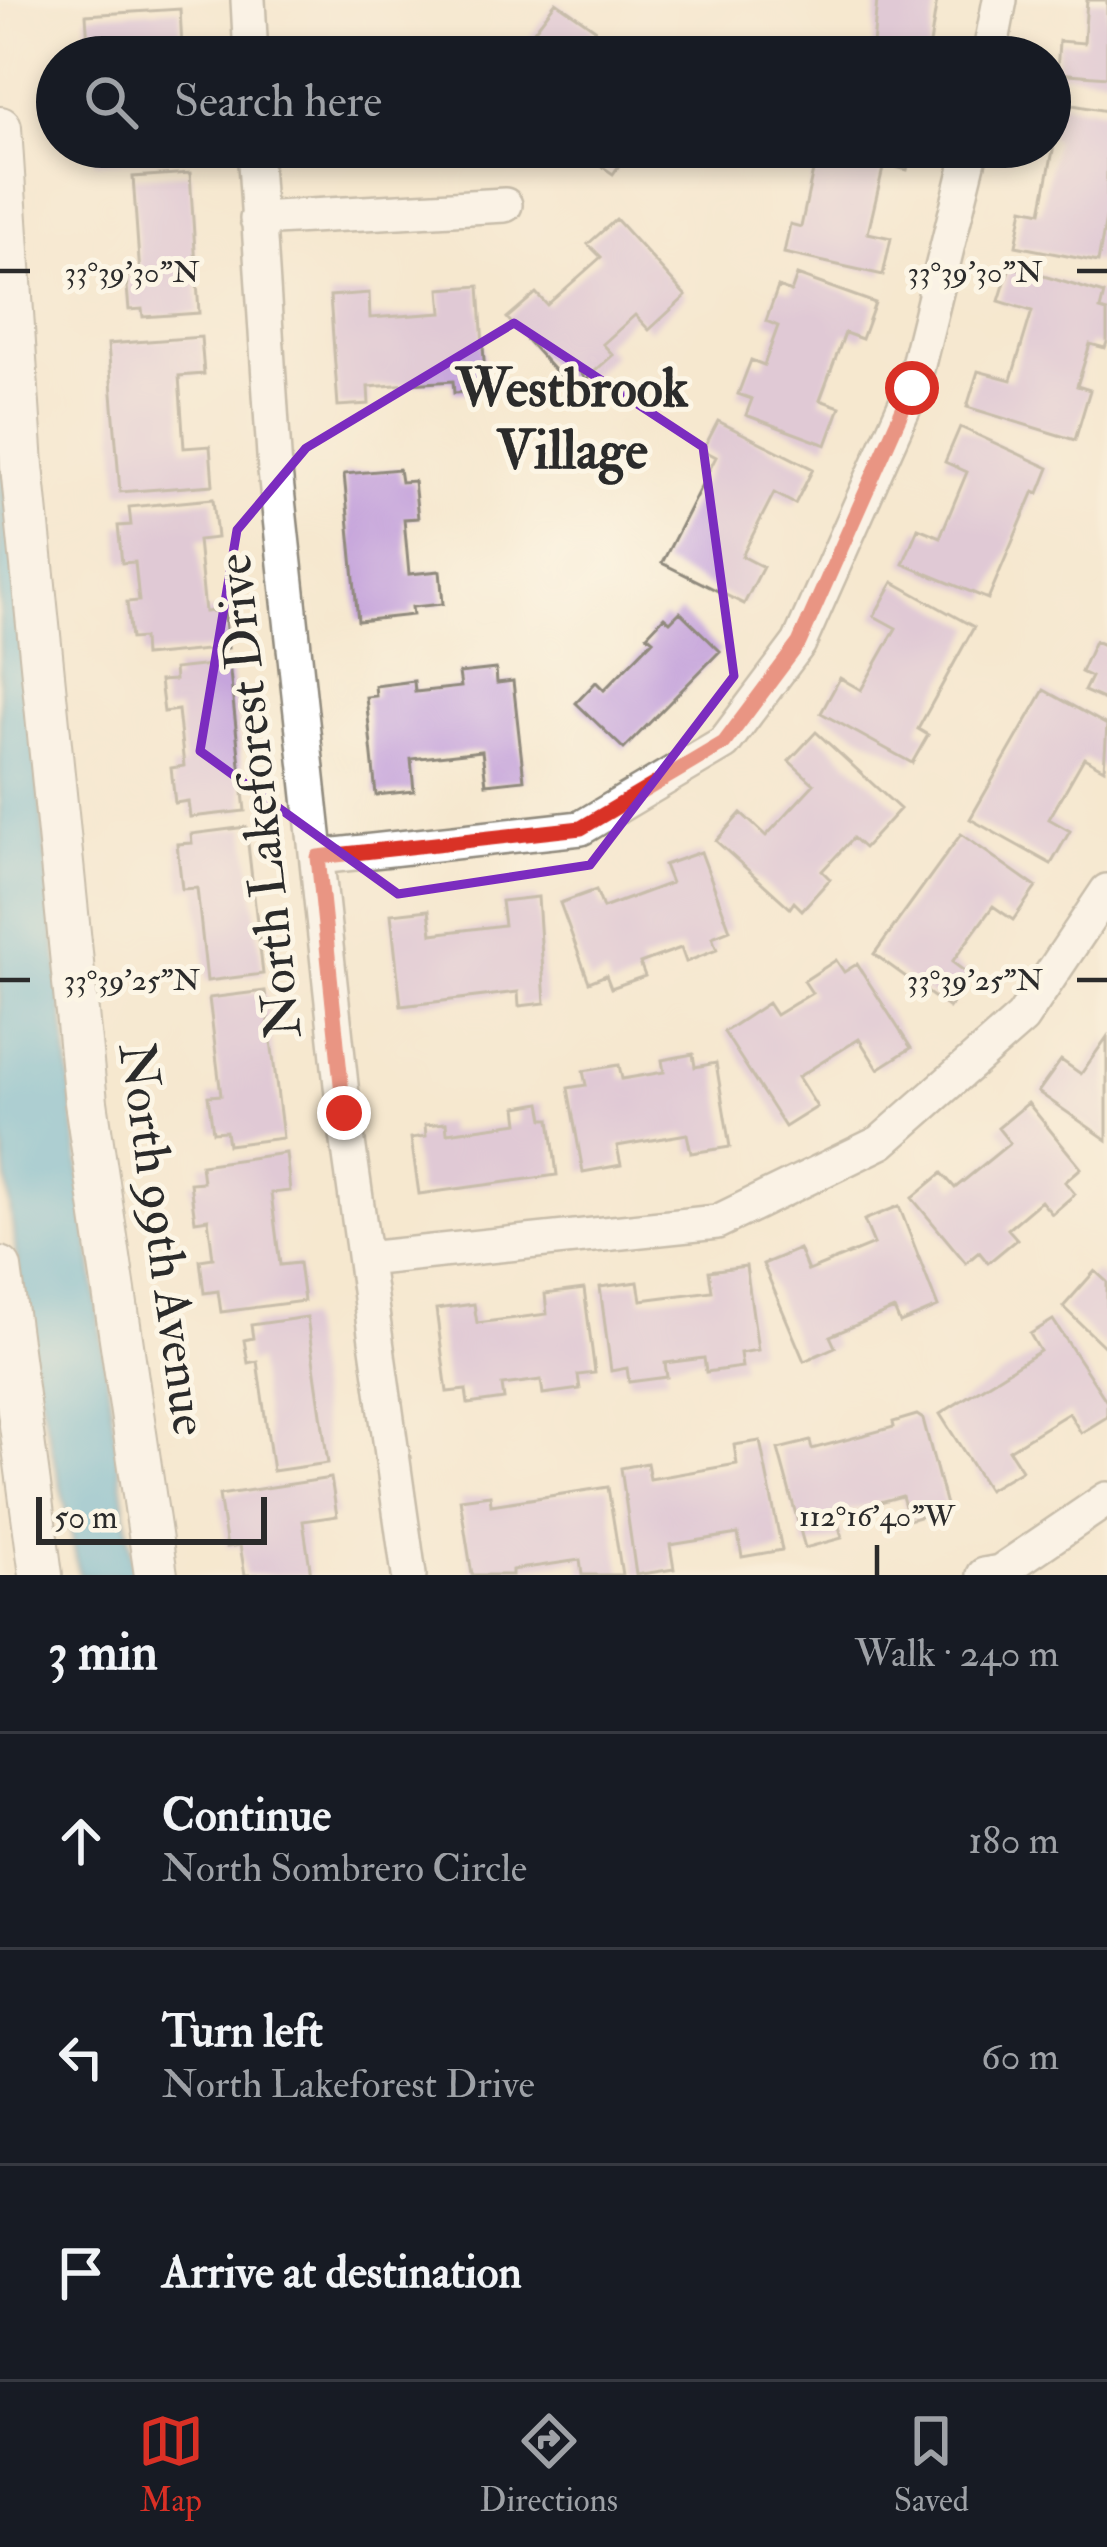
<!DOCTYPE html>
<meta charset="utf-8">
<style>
body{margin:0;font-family:"IM FELL Double Pica",serif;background:#20242c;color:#f1f3f6}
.scale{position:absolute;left:36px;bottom:30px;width:231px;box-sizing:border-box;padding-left:12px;border:6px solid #2b2b2b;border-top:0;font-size:33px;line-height:42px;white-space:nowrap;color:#2b2b2b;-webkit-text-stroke:9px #fcf5e5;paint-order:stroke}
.stop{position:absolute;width:36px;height:36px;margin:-27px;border:9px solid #d93025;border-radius:50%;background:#fff}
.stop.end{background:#d93025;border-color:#fff;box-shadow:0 3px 12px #0008}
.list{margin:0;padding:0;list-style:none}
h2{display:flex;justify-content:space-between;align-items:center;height:156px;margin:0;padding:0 48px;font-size:51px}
h2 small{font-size:39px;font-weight:400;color:#9ea1a6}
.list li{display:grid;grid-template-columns:78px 1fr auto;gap:36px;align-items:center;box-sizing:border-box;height:216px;padding:0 48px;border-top:3px solid #363941}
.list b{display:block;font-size:45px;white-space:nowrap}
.list p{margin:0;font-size:39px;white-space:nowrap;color:#9ea1a6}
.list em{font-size:39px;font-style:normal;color:#9ea1a6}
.icon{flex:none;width:66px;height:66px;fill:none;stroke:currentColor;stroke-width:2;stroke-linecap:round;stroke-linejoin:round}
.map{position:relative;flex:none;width:1107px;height:1575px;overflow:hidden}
.search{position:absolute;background:#171b24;box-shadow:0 6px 18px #0003;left:36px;right:36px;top:36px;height:132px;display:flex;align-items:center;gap:30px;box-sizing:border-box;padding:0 42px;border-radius:66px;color:#9ea1a6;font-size:45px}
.sheet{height:804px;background:#171b24}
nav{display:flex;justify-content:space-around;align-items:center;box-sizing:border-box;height:168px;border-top:3px solid #363941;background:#171b24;font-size:33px;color:#9ea1a6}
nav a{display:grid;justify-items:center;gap:6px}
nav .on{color:#d93025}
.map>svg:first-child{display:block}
</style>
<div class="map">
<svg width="1107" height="1575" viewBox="0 0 1107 1575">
<rect width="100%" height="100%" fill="#fcf5e5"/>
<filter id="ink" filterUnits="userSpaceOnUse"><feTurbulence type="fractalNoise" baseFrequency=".00833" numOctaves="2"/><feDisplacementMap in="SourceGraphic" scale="24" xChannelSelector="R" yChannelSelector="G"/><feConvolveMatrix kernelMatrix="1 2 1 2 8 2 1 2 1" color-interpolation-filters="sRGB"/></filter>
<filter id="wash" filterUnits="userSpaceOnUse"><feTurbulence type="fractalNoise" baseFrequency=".004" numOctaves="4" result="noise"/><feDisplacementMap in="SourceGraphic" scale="48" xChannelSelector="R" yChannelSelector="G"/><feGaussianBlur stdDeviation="2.7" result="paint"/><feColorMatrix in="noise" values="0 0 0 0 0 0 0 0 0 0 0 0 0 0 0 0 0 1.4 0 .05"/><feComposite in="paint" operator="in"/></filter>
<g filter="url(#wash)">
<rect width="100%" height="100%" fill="#f6e8cf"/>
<path fill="#54b0d2" stroke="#406e7e" stroke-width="3" d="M 0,417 L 82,1192 L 134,1575 L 79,1575 C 67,1501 45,1430 32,1357 C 17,1278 9,1197 0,1117 Z"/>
<g id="blocks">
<path fill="#c6a5dc" d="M 877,0 L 937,0 L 928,57 L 872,57 Z
M 1087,0 L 1107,0 L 1107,77 L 1057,73 L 1059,41 L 1084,43 Z
M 556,2 L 595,29 L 586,43 L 606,57 L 514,57 Z
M 180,9 L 182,47 L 156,49 L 157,57 L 89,57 L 86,15 Z
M 1050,101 L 1107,111 L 1107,213 L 1098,262 L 1016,246 L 1023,208 L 1041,212 L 1055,140 L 1050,139 Z
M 94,147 L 188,147 L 189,157 L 95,163 Z
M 585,147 L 632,147 L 613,174 L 581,152 Z
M 818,147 L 912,147 L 907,170 L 884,164 L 868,233 L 891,238 L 883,275 L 784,253 L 790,224 L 801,227 Z
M 190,173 L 199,313 L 143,317 L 142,309 L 129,310 L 126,276 L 140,275 L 133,177 Z
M 616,219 L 686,296 L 649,330 L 635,315 L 603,344 L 613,355 L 586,379 L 576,368 L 563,380 L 507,318 L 536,293 L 547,305 L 601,257 L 588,244 Z
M 1010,266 L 1104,294 L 1100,310 L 1107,312 L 1107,342 L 1105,348 L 1090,344 L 1077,386 L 1090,390 L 1075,440 L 967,407 L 978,371 L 1011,380 L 1032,311 L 999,301 Z
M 797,275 L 875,303 L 862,339 L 845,333 L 820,400 L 840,407 L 826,445 L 746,415 L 752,399 L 738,394 L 751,360 L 764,365 L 778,326 L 766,321 L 778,287 L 791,292 Z
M 479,286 L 486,390 L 454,393 L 453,381 L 368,387 L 369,404 L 338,406 L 330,296 L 369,293 L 370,318 L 442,313 L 440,289 Z
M 201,337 L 204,374 L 179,376 L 184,448 L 210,446 L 213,485 L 120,492 L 108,344 Z
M 718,421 L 813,469 L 795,504 L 774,493 L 742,556 L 763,567 L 744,604 L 662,563 L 716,457 L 703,450 Z
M 960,427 L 1049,468 L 1039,493 L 1034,491 L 988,599 L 903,564 L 918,528 L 940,537 L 967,472 L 945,462 Z
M 399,469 L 401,482 L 414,481 L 418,518 L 404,519 L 409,574 L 440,571 L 443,604 L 412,607 L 413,615 L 358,621 L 344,474 Z
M 213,499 L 217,538 L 198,540 L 205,612 L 224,610 L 228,648 L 144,656 L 143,638 L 131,639 L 127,602 L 139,601 L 135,562 L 122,563 L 118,526 L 131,525 L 129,507 Z
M 893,582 L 974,627 L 918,729 L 928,735 L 912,763 L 821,713 L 840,678 L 861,690 L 896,628 L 874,616 Z
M 680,612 L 720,651 L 624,749 L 576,703 L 596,682 L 604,690 L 653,640 L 647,635 L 664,617 L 670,622 Z
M 1095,641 L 1107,646 L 1107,701 L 1084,691 L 1091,677 L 1081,672 Z
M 229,663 L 245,811 L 190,817 L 188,801 L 175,803 L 171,768 L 184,766 L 178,710 L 164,712 L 160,681 L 175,680 L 174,669 Z
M 496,669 L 497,683 L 513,681 L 524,780 L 486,784 L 482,751 L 411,759 L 414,791 L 376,795 L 366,697 L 376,696 L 375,686 L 414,681 L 415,692 L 461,687 L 459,673 Z
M 1044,690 L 1107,725 L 1104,769 L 1084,758 L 1049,819 L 1070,831 L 1051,864 L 970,819 Z
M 816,732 L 900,809 L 864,848 L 853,838 L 822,871 L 830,879 L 802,910 L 794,902 L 790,908 L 716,841 L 741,813 L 766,836 L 814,784 L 789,761 Z
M 246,827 L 263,974 L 207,981 L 197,888 L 182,889 L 177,844 L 192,843 L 191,834 Z
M 961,834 L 1036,887 L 1013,920 L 993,906 L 952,962 L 971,976 L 949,1008 L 874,954 Z
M 701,852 L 730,930 L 712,937 L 717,950 L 686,962 L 681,948 L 640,963 L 645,976 L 611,988 L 606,975 L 589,982 L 560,903 L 596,890 L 603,908 L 671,883 L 664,865 Z
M 538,897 L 545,1003 L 519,1006 L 518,992 L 401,1006 L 391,914 L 429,910 L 432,934 L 504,925 L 501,901 Z
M 836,960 L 844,972 L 857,964 L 911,1048 L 878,1069 L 859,1039 L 798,1077 L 817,1107 L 785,1127 L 724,1032 L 768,1003 L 776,1015 L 812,993 L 804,981 Z
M 265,991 L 283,1138 L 228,1145 L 226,1131 L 213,1132 L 208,1096 L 221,1095 L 209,998 Z
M 1107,1037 L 1107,1140 L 1038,1092 L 1061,1060 L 1081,1074 Z
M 693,1054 L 695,1067 L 716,1063 L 730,1147 L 691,1153 L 687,1134 L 617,1146 L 621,1165 L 583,1172 L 568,1088 L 586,1085 L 583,1071 L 619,1065 L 622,1079 L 664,1072 L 662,1060 Z
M 541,1103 L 544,1119 L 550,1119 L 557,1175 L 419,1194 L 411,1138 L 426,1136 L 425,1125 L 446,1123 L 447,1133 L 519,1123 L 517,1107 Z
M 1028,1103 L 1081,1168 L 1065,1182 L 1075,1194 L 1052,1214 L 1041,1201 L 1008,1229 L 1017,1239 L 988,1263 L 979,1252 L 966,1263 L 912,1198 L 942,1173 L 955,1188 L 1010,1143 L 998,1128 Z
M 286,1153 L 290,1191 L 271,1193 L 280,1265 L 299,1263 L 304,1301 L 221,1312 L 218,1291 L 204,1293 L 200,1260 L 213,1258 L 208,1219 L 195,1221 L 190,1183 L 203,1182 L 201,1165 Z
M 899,1206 L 938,1307 L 900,1323 L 894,1309 L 830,1336 L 835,1347 L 804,1361 L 763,1264 L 799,1249 L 808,1271 L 874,1244 L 864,1220 Z
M 746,1266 L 758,1350 L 740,1353 L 742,1367 L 706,1372 L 704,1358 L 665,1363 L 667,1377 L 629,1382 L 627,1368 L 611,1371 L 600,1287 L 638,1282 L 641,1300 L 712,1291 L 709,1271 Z
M 1095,1271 L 1107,1282 L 1107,1349 L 1063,1307 Z
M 584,1289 L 595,1373 L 578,1375 L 580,1389 L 543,1394 L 541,1380 L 502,1385 L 504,1399 L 468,1404 L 466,1390 L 447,1392 L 436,1309 L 474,1304 L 477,1323 L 547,1314 L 545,1294 Z
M 307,1317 L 328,1463 L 273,1471 L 257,1361 L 248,1363 L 244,1340 L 253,1338 L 251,1325 Z
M 1053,1320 L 1107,1402 L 1107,1417 L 1081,1433 L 1069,1413 L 1009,1450 L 1022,1470 L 988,1490 L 940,1414 L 1040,1351 L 1030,1334 Z
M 917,1415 L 923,1419 L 947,1509 L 909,1520 L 902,1496 L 836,1514 L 842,1538 L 805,1548 L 778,1449 L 810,1441 L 812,1449 L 894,1427 L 893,1422 Z
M 760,1441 L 782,1550 L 742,1557 L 738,1534 L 670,1545 L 674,1569 L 636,1575 L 621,1468 L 647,1463 L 650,1479 L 737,1464 L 734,1445 Z
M 331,1478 L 337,1516 L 303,1521 L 311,1575 L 245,1575 L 240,1545 L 227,1547 L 219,1495 Z
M 608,1487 L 622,1575 L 582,1575 L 580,1560 L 512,1570 L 512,1575 L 472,1575 L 460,1499 L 490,1495 L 491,1505 Z"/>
</g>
</g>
<g filter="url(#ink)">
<use href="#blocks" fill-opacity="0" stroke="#908a7d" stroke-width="3"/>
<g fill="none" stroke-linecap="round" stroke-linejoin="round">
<defs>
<path id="minor" d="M 248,0 L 251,57
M 989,57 L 1000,0
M 254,147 L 275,471 L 344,1113 L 409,1575
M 257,219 L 505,205
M 318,857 L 581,828 L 724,743 L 799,643 L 912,389 L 972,147
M 365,1259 L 717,1222 L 881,1142 L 1022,1018 L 1107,891
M 984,1575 L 1000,1572 L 1107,1499"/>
<path id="major" d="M 0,128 L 22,466 L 86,1102 L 156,1575
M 0,1268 L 41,1575"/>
</defs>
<use href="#minor" stroke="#908a7d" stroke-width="38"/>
<use href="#major" stroke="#908a7d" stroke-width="46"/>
<use href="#minor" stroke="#fff" stroke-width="33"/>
<use href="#major" stroke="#fff" stroke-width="42"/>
</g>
</g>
<g fill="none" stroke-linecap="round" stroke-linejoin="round" filter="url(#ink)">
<path stroke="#d93025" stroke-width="15" d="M 344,1113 L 318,857 L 581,828 L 724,743 L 799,643 L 912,388"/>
</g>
<path d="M0 0H1107V1575H0ZM 514,323 L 703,447 L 734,676 L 590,865 L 398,894 L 200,751 L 237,530 L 306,448 Z" fill="#f6e8cf" fill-opacity=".55" fill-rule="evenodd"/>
<path fill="none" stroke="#7b2cbf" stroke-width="9" stroke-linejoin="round" d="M 514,323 L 703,447 L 734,676 L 590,865 L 398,894 L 200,751 L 237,530 L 306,448 Z"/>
<path fill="none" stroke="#2b2b2b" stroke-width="4.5" d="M 0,271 L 30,271M 1077,271 L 1107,271M 0,980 L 30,980M 1077,980 L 1107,980M 877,1545 L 877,1575"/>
<g text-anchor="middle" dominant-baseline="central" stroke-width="10" stroke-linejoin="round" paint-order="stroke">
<g font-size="51" fill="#2b2b2b" stroke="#fcf5e5">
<text transform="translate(259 796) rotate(-96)">North Lakeforest Drive</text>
<text transform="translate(163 1239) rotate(82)">North 99th Avenue</text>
</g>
<g font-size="54" font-weight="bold" fill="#2b2b2b" stroke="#fcf5e5">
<text x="572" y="389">Westbrook<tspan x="572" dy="62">Village</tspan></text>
</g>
</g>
<g font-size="30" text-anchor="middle" fill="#2b2b2b" stroke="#fcf5e5" stroke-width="10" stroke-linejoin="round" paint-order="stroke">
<text x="132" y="282">33°39'30"N</text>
<text x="975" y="282">33°39'30"N</text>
<text x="132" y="990">33°39'25"N</text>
<text x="975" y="990">33°39'25"N</text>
<text x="877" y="1526">112°16'40"W</text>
</g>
</svg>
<div class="scale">50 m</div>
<div class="stop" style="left:912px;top:388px"></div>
<div class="stop end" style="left:344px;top:1113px"></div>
<div class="search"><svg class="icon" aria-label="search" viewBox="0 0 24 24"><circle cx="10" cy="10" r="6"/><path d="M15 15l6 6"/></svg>Search here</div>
</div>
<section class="sheet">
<h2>3 min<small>Walk · 240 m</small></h2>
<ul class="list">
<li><svg class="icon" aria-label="ahead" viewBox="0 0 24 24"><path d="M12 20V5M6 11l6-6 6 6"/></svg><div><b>Continue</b><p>North Sombrero Circle</p></div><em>180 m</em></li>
<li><svg class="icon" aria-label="left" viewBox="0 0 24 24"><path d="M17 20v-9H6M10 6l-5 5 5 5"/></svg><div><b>Turn left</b><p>North Lakeforest Drive</p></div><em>60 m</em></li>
<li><svg class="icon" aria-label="arrive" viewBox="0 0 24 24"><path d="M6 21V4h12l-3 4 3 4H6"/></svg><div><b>Arrive at destination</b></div></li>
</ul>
</section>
<nav>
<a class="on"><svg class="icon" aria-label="map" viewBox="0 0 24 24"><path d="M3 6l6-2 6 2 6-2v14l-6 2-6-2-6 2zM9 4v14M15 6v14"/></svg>Map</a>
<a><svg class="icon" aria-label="directions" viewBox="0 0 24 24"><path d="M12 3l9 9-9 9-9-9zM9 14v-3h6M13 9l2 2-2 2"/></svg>Directions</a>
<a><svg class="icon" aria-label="saved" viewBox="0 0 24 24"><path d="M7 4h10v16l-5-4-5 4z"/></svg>Saved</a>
</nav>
